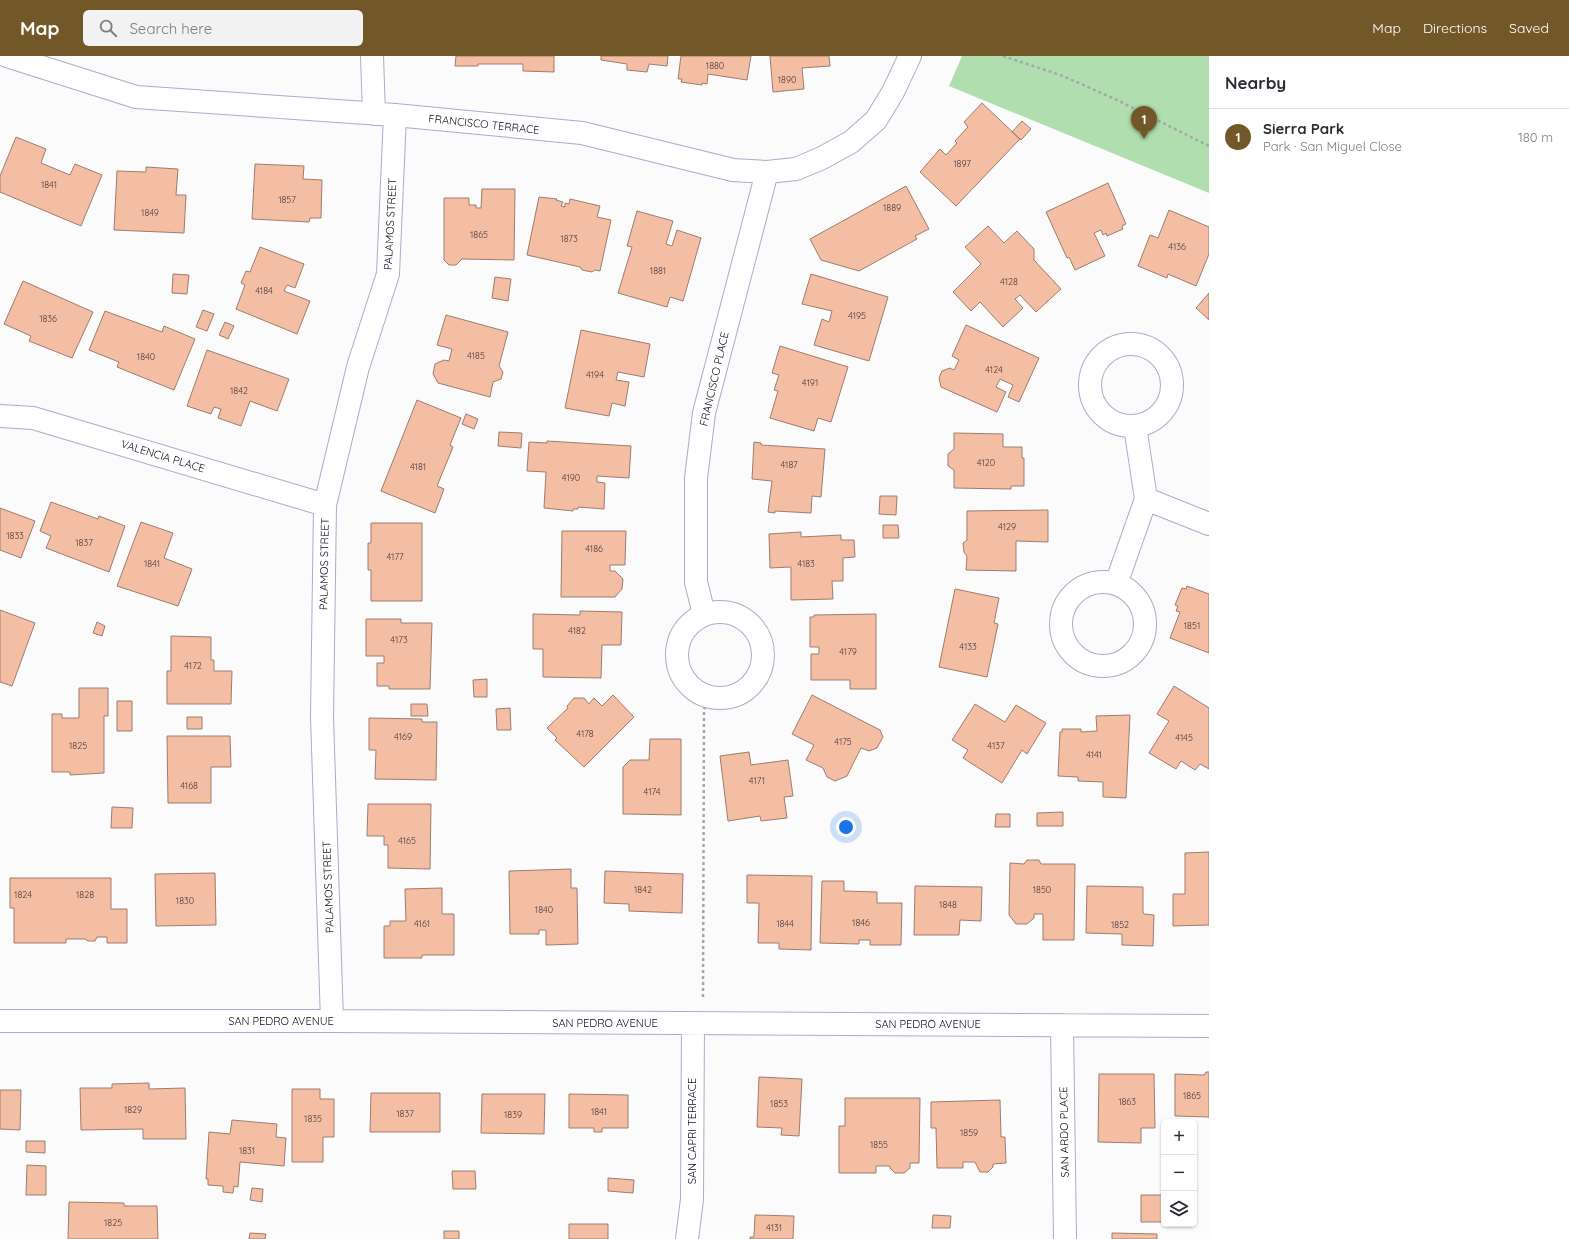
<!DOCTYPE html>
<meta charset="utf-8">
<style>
body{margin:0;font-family:Quicksand,sans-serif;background:#f2f2f3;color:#2b2b33}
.controls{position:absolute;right:12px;bottom:12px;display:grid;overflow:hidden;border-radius:6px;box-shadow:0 1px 3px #0004}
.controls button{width:36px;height:36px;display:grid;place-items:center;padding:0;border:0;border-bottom:1px solid #e1e1e2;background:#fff;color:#2b2b33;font:20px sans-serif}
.you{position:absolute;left:846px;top:771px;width:14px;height:14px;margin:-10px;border:3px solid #fff;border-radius:50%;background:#1a73e8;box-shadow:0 0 0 6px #1a73e833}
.badge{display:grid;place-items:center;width:26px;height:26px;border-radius:50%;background:#725829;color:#fff;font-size:13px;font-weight:700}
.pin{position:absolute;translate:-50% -33px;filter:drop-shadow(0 1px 2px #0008)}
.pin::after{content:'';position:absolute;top:21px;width:14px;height:12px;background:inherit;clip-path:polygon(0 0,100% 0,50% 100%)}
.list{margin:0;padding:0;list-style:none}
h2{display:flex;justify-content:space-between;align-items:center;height:52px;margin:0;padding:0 16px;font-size:17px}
h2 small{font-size:13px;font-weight:400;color:#7c7c81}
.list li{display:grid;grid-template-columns:26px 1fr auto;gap:12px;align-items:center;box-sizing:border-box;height:56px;padding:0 16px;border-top:1px solid #e1e1e2}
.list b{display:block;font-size:15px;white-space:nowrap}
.list p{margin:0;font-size:13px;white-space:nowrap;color:#7c7c81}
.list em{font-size:13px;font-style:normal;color:#7c7c81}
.icon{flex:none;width:22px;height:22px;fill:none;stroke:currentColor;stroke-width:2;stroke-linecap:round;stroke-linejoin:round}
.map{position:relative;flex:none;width:1209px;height:1183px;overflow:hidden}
header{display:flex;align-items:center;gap:24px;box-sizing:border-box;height:56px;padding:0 20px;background:#725829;color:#fff}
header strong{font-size:19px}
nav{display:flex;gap:22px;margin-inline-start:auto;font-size:14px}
.search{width:280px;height:36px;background:#f2f2f3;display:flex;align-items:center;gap:10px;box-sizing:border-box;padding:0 14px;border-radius:6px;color:#7c7c81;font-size:15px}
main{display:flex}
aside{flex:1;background:#fff}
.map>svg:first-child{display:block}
</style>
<header>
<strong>Map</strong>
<div class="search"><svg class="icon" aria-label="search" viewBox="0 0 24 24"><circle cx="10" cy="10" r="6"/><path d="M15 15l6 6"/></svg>Search here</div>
<nav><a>Map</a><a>Directions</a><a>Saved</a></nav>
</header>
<main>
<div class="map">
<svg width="1209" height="1183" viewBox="0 0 1209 1183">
<rect width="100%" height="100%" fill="#fbfbfb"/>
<path fill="#b1deaf" d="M 962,0 L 1209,0 L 1209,137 L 949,30 Z"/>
<path fill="#f4bea5" stroke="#9e7c6d" d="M 456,0 L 554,0 L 554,16 L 523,15 L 523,8 L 478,8 L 478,10 L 455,10 Z
M 601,0 L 668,0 L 667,10 L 649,8 L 647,16 L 627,14 L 627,8 L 601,4 Z
M 681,0 L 751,0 L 747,24 L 708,18 L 707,28 L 702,27 L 702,29 L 681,26 L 682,23 L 678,23 Z
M 770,0 L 829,0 L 830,10 L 802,12 L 804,33 L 773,36 Z
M 982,47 L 1020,83 L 956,150 L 920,116 L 940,93 L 946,99 L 957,87 L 955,85 L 968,71 L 964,66 Z
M 1022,65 L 1031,73 L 1021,84 L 1012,76 Z
M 16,81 L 46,93 L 41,107 L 70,119 L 75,108 L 102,119 L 81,170 L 0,136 L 0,120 Z
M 255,108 L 304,110 L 303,123 L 322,124 L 321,162 L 310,162 L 309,166 L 252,163 Z
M 146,111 L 178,113 L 176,139 L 186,139 L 184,177 L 114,174 L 117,115 L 146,116 Z
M 1108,127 L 1126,168 L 1122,170 L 1123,173 L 1107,180 L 1106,177 L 1103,179 L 1101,174 L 1094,177 L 1105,200 L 1075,214 L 1069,201 L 1067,202 L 1046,156 Z
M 906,130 L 929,173 L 915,180 L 917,183 L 859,215 L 821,204 L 810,183 Z
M 482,133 L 515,133 L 514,204 L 462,203 L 456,209 L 449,209 L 444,204 L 444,142 L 469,142 L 469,149 L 476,149 L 476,152 L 481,152 Z
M 539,141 L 557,143 L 556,144 L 563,146 L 561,150 L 565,151 L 565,147 L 569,148 L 570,143 L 600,150 L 597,161 L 611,164 L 600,215 L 595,214 L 592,216 L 582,214 L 580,211 L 527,199 Z
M 1169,154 L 1209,171 L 1209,198 L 1196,230 L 1168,218 L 1167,222 L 1138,210 L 1150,179 L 1158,182 Z
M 637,155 L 673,165 L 666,188 L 672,190 L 677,174 L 701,182 L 683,245 L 670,241 L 667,251 L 618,237 L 632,191 L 627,190 Z
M 988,170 L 1004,187 L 1017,175 L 1034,193 L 1034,204 L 1061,233 L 1036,256 L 1020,239 L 1015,243 L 1023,252 L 1003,271 L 980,246 L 971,255 L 953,236 L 981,208 L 965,191 Z
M 260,191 L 304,208 L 295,232 L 287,229 L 284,235 L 310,245 L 297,278 L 236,253 L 245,229 L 241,227 L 246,215 L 250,216 Z
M 173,218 L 189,219 L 187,238 L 172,237 Z
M 811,218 L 888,241 L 869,305 L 814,289 L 822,263 L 829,266 L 832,255 L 802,248 Z
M 495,221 L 511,223 L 508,245 L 492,242 Z
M 23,225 L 93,256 L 72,302 L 29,285 L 31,280 L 4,268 Z
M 1209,237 L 1209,264 L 1196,252 Z
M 203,254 L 214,258 L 207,275 L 196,271 Z
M 105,255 L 162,276 L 164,270 L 195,283 L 174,334 L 117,311 L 119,306 L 89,294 Z
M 446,259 L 508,276 L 499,310 L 503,316 L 501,323 L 493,326 L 490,341 L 438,327 L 433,318 L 435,308 L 444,304 L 449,305 L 452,293 L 437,289 Z
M 225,266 L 234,270 L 228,283 L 219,279 Z
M 966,269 L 1039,302 L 1019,346 L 1008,341 L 1013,329 L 1000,323 L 996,331 L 1006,336 L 997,356 L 941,331 L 939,322 L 942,315 L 950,312 L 954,314 L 959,304 L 952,300 Z
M 581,274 L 650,288 L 644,321 L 618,316 L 616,324 L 629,326 L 625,350 L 612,347 L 609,360 L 565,352 Z
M 780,290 L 848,311 L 831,366 L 818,362 L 814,375 L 770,362 L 778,335 L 774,334 L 779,319 L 772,317 Z
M 207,294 L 289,323 L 277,355 L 250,345 L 241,370 L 218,362 L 221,353 L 214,351 L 211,358 L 187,350 Z
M 417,344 L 461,362 L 450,389 L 453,391 L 437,430 L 444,433 L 435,457 L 381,435 Z
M 466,358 L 478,363 L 474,373 L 462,368 Z
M 499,376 L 522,377 L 521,392 L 498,390 Z
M 954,377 L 1003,378 L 1003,391 L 1022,391 L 1022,402 L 1024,402 L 1024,430 L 1011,430 L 1011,433 L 954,432 L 954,414 L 948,410 L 948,398 L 954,393 Z
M 547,385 L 631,390 L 629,422 L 597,420 L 597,426 L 605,427 L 604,453 L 578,451 L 578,453 L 573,453 L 573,455 L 544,452 L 546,416 L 527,415 L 529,386 L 547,387 Z
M 754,386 L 761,387 L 761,389 L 825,393 L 821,441 L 812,440 L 811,457 L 775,455 L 775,457 L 768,456 L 772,425 L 752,423 Z
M 880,440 L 897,440 L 896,459 L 879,458 Z
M 51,446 L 98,463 L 99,460 L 125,470 L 109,516 L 46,492 L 51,480 L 40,475 Z
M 0,452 L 35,465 L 21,502 L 0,494 Z
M 1048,454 L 1048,486 L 1016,485 L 1016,515 L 966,514 L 967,500 L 964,496 L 963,487 L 967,484 L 967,455 Z
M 141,466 L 173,477 L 164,502 L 192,513 L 178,550 L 117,530 Z
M 371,467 L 422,467 L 422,545 L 371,545 L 371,514 L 368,514 L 368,487 L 371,487 Z
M 883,469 L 898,469 L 899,482 L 883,482 Z
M 562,475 L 626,475 L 625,509 L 610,509 L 610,515 L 615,515 L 623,523 L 622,533 L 615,541 L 561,541 Z
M 801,476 L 801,481 L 841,479 L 841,484 L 854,484 L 855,501 L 843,502 L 843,525 L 832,525 L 833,543 L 791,544 L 791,511 L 770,512 L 769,478 Z
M 1187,530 L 1209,538 L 1209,597 L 1170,582 L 1180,556 L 1176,555 L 1178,550 L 1175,549 L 1182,532 L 1186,533 Z
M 955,533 L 999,542 L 994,567 L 998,568 L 987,621 L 939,611 Z
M 0,554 L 35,567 L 12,630 L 0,626 Z
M 580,555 L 622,556 L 621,589 L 602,589 L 601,622 L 543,621 L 543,593 L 533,593 L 533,558 L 580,559 Z
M 876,558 L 876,633 L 850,633 L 850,624 L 811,624 L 811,598 L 819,598 L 819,591 L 810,591 L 810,561 L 814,561 L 814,559 Z
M 366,563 L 401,563 L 401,567 L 432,567 L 430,633 L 389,633 L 389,630 L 377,630 L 377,607 L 384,607 L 384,600 L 366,600 Z
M 97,566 L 105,570 L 102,580 L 93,577 Z
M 171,580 L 211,581 L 211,604 L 214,604 L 214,615 L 232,615 L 231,648 L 167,648 L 167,615 L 171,615 Z
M 487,623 L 487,641 L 474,641 L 473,624 Z
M 1174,630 L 1209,652 L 1209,713 L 1200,708 L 1195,714 L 1181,705 L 1176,713 L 1149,697 L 1169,665 L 1157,658 Z
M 79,632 L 108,632 L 108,660 L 104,660 L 104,717 L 70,719 L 70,716 L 52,716 L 52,658 L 62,658 L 62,662 L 79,662 Z
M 613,639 L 634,661 L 584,711 L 555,684 L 557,682 L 547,672 L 568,652 L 567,650 L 574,642 L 584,642 L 589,648 L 594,642 L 602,650 Z
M 812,639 L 880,674 L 883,681 L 877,692 L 869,695 L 861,692 L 847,720 L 835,725 L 827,721 L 823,712 L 806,704 L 814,689 L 792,678 Z
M 117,645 L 132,645 L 132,675 L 117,675 Z
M 411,648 L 427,648 L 428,660 L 411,660 Z
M 975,648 L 1005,666 L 1016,649 L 1046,667 L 1027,698 L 1022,694 L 1002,727 L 963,702 L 968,694 L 952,684 Z
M 510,652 L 511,674 L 497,674 L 496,653 Z
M 1130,659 L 1126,742 L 1103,741 L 1103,726 L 1078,725 L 1078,721 L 1058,720 L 1060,676 L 1062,676 L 1062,673 L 1081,673 L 1081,676 L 1097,675 L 1096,660 Z
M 187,661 L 202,661 L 202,673 L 187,673 Z
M 369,662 L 422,663 L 422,666 L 437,666 L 436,724 L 375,723 L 376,694 L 369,694 Z
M 167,680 L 230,680 L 231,711 L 211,711 L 211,747 L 168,747 Z
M 650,683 L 681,683 L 681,759 L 623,758 L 623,711 L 630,704 L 649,704 Z
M 749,696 L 751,709 L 788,704 L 793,740 L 784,741 L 787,762 L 761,765 L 760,760 L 728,765 L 720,700 Z
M 368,748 L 431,748 L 430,813 L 388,812 L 388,789 L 384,789 L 384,780 L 367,780 Z
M 112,751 L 133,752 L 132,772 L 111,772 Z
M 1063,756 L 1063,770 L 1037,770 L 1037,757 Z
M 996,758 L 1010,758 L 1010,771 L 995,771 Z
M 1209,796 L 1209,869 L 1173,870 L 1173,838 L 1185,838 L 1185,797 Z
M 1027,804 L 1039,804 L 1041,808 L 1075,808 L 1074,884 L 1043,884 L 1043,858 L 1034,858 L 1034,862 L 1027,868 L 1016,868 L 1009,859 L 1010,807 L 1024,808 Z
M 571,813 L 571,832 L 577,832 L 578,888 L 546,889 L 546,874 L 539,874 L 539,878 L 510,878 L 509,815 Z
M 605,815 L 683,818 L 682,857 L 629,855 L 629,848 L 604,847 Z
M 215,817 L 216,869 L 156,870 L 155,818 Z
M 747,819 L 812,820 L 811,894 L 779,893 L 779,887 L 758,887 L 759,847 L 747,847 Z
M 10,822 L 111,822 L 111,853 L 127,853 L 127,887 L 107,887 L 107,881 L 97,881 L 95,885 L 88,885 L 85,883 L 66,883 L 66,887 L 14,887 L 14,852 L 10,852 Z
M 822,825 L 844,825 L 844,835 L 877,836 L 877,847 L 902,847 L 901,889 L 870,889 L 870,884 L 859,884 L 859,888 L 820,887 Z
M 915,830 L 982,831 L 981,865 L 960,864 L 959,879 L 914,879 Z
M 1087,830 L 1143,831 L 1143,856 L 1144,858 L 1154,859 L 1153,890 L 1122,889 L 1122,878 L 1086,877 Z
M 442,832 L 442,858 L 454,858 L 454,899 L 422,899 L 422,902 L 384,902 L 384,870 L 390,870 L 390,865 L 406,865 L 405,833 Z
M 1206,1016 L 1209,1016 L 1209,1061 L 1175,1060 L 1175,1018 L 1204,1019 Z
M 1099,1018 L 1154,1018 L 1155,1072 L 1141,1072 L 1141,1087 L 1098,1086 Z
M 759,1021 L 802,1023 L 799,1080 L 781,1079 L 782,1072 L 757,1071 Z
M 149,1027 L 149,1033 L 185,1032 L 186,1083 L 143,1083 L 143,1073 L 81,1074 L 80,1032 L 112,1032 L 112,1028 Z
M 292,1033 L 320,1033 L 320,1043 L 334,1043 L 334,1081 L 323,1081 L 323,1106 L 292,1106 Z
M 0,1034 L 21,1034 L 20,1074 L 0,1073 Z
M 371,1037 L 440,1037 L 440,1076 L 370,1076 Z
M 482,1038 L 545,1038 L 544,1078 L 481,1077 Z
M 569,1038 L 628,1039 L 628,1072 L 602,1072 L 602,1076 L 594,1076 L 594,1072 L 569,1072 Z
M 845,1042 L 920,1042 L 919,1107 L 910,1107 L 910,1112 L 904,1117 L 895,1117 L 890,1112 L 890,1110 L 876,1110 L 876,1117 L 839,1117 L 839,1070 L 845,1070 Z
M 1000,1044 L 1001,1081 L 1005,1081 L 1006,1107 L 993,1108 L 993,1111 L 988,1116 L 980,1116 L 975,1106 L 963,1106 L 963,1112 L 937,1112 L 936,1072 L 931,1072 L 931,1046 Z
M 232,1064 L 277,1068 L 276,1081 L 286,1082 L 284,1110 L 240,1106 L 238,1131 L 234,1130 L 233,1137 L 223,1136 L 223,1130 L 208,1129 L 208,1123 L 206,1123 L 209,1076 L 230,1078 Z
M 26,1085 L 45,1085 L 45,1097 L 26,1096 Z
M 27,1109 L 46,1110 L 46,1139 L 26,1139 Z
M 452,1115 L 475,1115 L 476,1133 L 453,1133 Z
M 608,1122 L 634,1124 L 633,1137 L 608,1135 Z
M 252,1132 L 263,1133 L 262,1146 L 250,1144 Z
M 1141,1139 L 1162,1139 L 1162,1166 L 1141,1166 Z
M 69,1146 L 124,1147 L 124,1150 L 157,1150 L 158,1183 L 68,1183 Z
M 755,1159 L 794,1160 L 793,1183 L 750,1183 L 750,1181 L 754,1181 Z
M 933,1159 L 951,1160 L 950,1172 L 932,1172 Z
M 569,1168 L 608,1168 L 608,1183 L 569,1183 Z
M 444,1175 L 459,1175 L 459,1183 L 444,1183 Z
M 250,1177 L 266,1178 L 265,1183 L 249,1183 Z
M 1112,1177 L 1157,1178 L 1157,1183 L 1112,1183 Z"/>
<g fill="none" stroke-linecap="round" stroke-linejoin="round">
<defs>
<path id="minor" d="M 7,0 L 136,41 L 395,59 L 582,77 L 733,114 L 767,116 L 796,113 L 822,102 L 851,86 L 876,64 L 893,36 L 910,0
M 372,0 L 374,58
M1090 329a41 41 0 1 1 82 0a41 41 0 1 1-82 0Z
M 0,360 L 33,362 L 325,449
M 1146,443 L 1209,468
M1061 568a42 42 0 1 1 84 0a42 42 0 1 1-84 0Z
M 1116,528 L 1146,443 L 1135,370
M677 599a43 43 0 1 1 86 0a43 43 0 1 1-86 0Z
M 704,558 L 696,526 L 696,422 L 704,357 L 767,116
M 0,965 L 332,965 L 1209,970
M 332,965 L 322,661 L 325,449 L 358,311 L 388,218 L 395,59
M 1062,969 L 1065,1183
M 687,1183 L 692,1143 L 693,967"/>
</defs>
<use href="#minor" stroke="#aea9ca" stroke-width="24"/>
<path stroke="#a7a7aa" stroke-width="2.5" stroke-dasharray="3 3" stroke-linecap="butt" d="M 1003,0 L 1063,20 L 1117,44 L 1209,90
M 703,941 L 704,653 L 712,642"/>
<use href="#minor" stroke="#fff" stroke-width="22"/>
</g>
<g text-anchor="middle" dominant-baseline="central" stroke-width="3" stroke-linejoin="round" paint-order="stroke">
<g font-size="9" fill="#48383a">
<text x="715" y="9">1880</text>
<text x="787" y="23">1890</text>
<text x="962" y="107">1897</text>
<text x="49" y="128">1841</text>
<text x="287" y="143">1857</text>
<text x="892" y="151">1889</text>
<text x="150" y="156">1849</text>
<text x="479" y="178">1865</text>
<text x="569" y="182">1873</text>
<text x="1177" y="190">4136</text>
<text x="658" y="214">1881</text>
<text x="1009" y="225">4128</text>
<text x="264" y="234">4184</text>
<text x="857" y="259">4195</text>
<text x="48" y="262">1836</text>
<text x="476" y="299">4185</text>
<text x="146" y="300">1840</text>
<text x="994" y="313">4124</text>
<text x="595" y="318">4194</text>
<text x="810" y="326">4191</text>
<text x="239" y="334">1842</text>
<text x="986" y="406">4120</text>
<text x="789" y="408">4187</text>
<text x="418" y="410">4181</text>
<text x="571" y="421">4190</text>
<text x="1007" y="470">4129</text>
<text x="15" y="479">1833</text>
<text x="84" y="486">1837</text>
<text x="594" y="492">4186</text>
<text x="395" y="500">4177</text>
<text x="152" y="507">1841</text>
<text x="806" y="507">4183</text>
<text x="1192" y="569">1851</text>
<text x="577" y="574">4182</text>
<text x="399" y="583">4173</text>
<text x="968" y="590">4133</text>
<text x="848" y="595">4179</text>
<text x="193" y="609">4172</text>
<text x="585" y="677">4178</text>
<text x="403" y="680">4169</text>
<text x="1184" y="681">4145</text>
<text x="843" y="685">4175</text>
<text x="78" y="689">1825</text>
<text x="996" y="689">4137</text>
<text x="1094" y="698">4141</text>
<text x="757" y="724">4171</text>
<text x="189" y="729">4168</text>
<text x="652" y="735">4174</text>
<text x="407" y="784">4165</text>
<text x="643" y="833">1842</text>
<text x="1042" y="833">1850</text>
<text x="23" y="838">1824</text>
<text x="85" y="838">1828</text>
<text x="185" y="844">1830</text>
<text x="948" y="848">1848</text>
<text x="544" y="853">1840</text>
<text x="861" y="866">1846</text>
<text x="422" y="867">4161</text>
<text x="785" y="867">1844</text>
<text x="1120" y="868">1852</text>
<text x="1192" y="1039">1865</text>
<text x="1127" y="1045">1863</text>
<text x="779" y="1047">1853</text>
<text x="133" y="1053">1829</text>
<text x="599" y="1055">1841</text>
<text x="405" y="1057">1837</text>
<text x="513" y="1058">1839</text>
<text x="313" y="1062">1835</text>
<text x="969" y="1076">1859</text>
<text x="879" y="1088">1855</text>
<text x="247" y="1094">1831</text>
<text x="113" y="1166">1825</text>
<text x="774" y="1171">4131</text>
</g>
<g font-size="11" fill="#0e0c17" stroke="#fff">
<text transform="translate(484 68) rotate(6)">FRANCISCO TERRACE</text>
<text transform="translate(390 168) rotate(-87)">PALAMOS STREET</text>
<text transform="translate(714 323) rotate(-77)">FRANCISCO PLACE</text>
<text transform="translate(163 400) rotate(17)">VALENCIA PLACE</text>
<text transform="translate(324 508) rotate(-89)">PALAMOS STREET</text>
<text transform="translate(328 831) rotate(-92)">PALAMOS STREET</text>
<text x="281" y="965">SAN PEDRO AVENUE</text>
<text x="605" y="967">SAN PEDRO AVENUE</text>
<text x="928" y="968">SAN PEDRO AVENUE</text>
<text transform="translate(692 1075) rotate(-90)">SAN CAPRI TERRACE</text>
<text transform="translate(1064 1076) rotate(-91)">SAN ARDO PLACE</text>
</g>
</g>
</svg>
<div class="controls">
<button>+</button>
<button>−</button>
<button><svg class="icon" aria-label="layers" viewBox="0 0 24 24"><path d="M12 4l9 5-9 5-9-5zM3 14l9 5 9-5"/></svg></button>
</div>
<div class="you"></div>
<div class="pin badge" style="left:1144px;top:83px">1</div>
</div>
<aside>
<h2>Nearby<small></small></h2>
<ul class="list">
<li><span class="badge">1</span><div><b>Sierra Park</b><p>Park · San Miguel Close</p></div><em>180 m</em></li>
</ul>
</aside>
</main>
